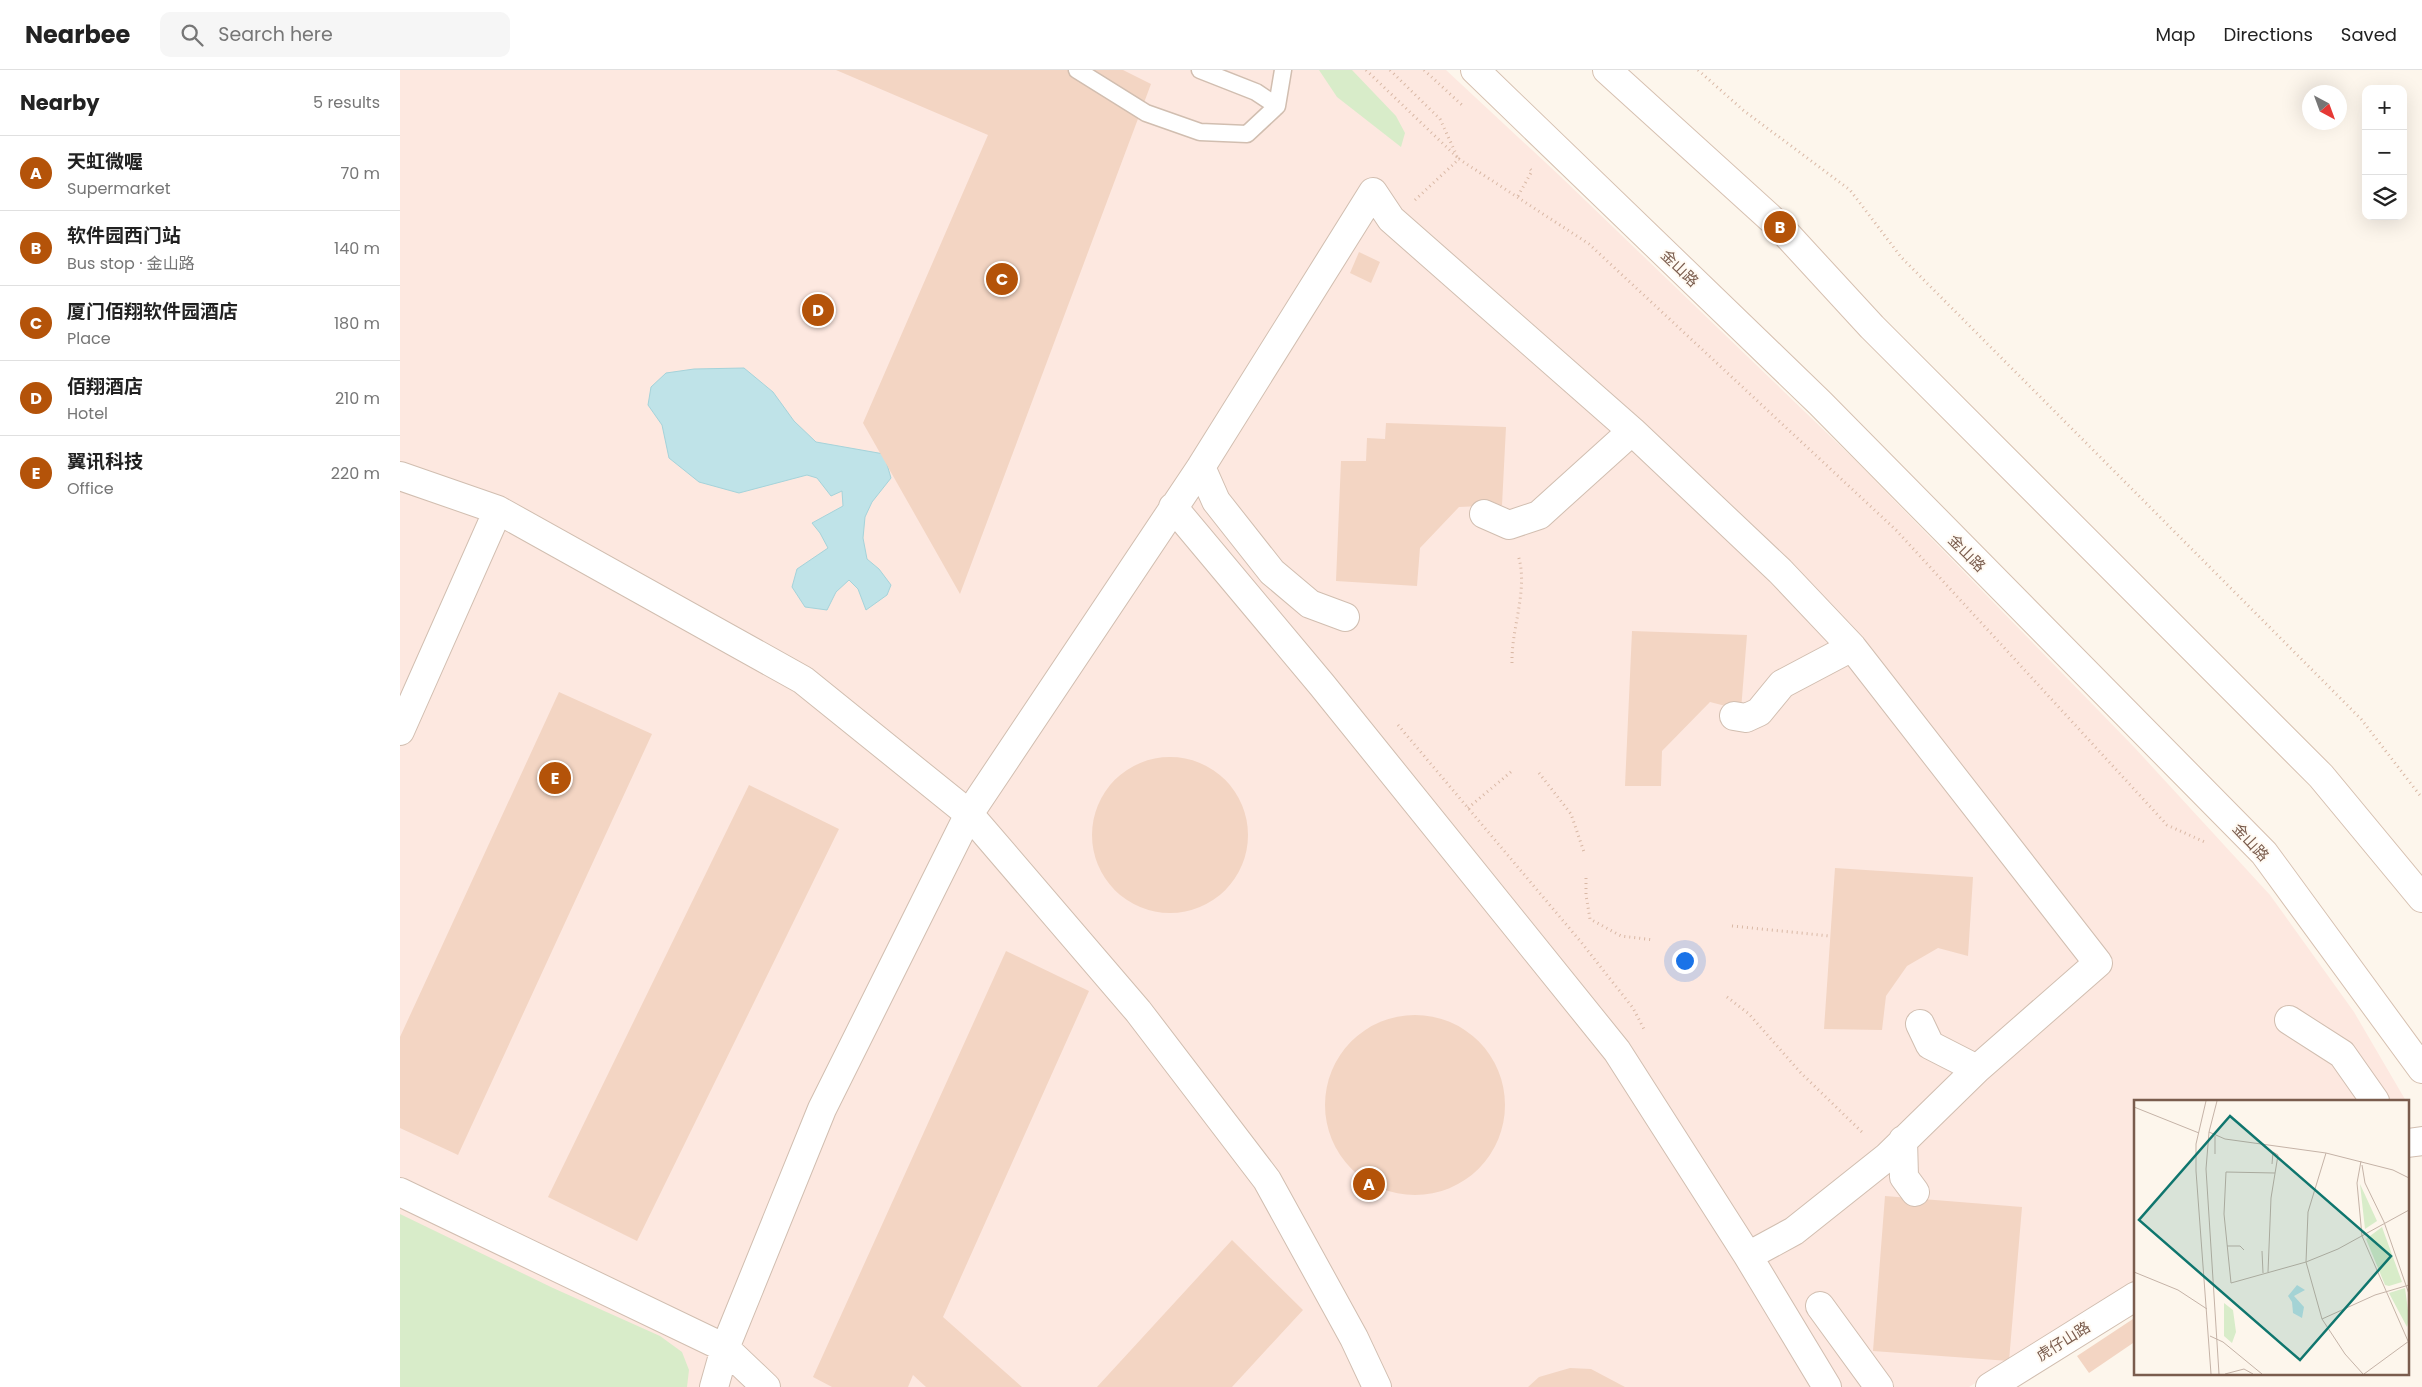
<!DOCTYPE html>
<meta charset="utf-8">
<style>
body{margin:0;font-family:Poppins,"Noto Sans SC",sans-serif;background:#f6f6f6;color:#222}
.controls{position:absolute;right:15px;top:15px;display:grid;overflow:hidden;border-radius:10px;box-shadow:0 5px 20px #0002}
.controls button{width:45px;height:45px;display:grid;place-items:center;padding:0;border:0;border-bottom:1px solid #e0e0e0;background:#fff;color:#222;font:25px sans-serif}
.compass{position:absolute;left:1902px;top:15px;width:45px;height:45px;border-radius:50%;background:#fff;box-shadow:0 5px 20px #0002;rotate:139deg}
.you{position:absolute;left:1284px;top:890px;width:18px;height:18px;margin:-12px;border:4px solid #fff;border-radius:50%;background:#1a73e8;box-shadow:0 0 0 8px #1a73e833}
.badge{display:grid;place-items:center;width:32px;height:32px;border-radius:50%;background:#b45309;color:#fff;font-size:16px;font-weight:700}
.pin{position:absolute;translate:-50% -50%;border:2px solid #fff;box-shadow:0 1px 5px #0006}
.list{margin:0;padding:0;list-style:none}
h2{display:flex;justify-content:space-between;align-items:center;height:65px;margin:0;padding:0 20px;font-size:21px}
h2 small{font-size:16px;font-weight:400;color:#767676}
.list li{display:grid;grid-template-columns:32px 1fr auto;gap:15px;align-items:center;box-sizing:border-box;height:75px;padding:0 20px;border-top:1px solid #e0e0e0}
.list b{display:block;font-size:19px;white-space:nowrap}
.list p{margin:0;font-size:16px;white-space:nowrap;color:#767676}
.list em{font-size:16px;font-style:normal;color:#767676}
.icon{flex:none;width:28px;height:28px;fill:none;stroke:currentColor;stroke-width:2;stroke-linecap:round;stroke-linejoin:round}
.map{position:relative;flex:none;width:2022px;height:1317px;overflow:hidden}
header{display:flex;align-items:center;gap:30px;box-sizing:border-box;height:70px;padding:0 25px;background:#fff;border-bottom:1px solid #e0e0e0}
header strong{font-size:24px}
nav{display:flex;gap:28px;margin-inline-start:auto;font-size:18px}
.search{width:350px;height:45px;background:#f6f6f6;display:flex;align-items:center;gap:12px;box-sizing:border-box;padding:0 18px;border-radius:10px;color:#767676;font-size:19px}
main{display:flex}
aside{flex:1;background:#fff}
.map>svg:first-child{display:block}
</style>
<header>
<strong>Nearbee</strong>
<div class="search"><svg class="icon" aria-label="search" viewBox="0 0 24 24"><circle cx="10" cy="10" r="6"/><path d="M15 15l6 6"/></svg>Search here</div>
<nav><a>Map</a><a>Directions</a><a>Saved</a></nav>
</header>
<main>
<aside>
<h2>Nearby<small>5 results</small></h2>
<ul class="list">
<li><span class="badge">A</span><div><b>天虹微喔</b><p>Supermarket</p></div><em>70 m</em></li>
<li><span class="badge">B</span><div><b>软件园西门站</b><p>Bus stop · 金山路</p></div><em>140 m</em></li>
<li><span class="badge">C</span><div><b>厦门佰翔软件园酒店</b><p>Place</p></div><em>180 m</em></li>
<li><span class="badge">D</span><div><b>佰翔酒店</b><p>Hotel</p></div><em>210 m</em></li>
<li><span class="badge">E</span><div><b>翼讯科技</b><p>Office</p></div><em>220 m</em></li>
</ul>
</aside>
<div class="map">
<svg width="2022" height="1317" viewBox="0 0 2022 1317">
<rect width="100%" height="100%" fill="#fdf6ec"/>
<path fill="#fde8e0" d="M 0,0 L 1046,0 L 1160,106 L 1456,391 L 1734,677 L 1870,825 L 1954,942 L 2006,1031 L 1736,1031 L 1736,1215 L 1569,1317 L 0,1317 Z"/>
<path fill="#d8ecc9" d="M 919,0 L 952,0 L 996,46 L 1005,63 L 1001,77 L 937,27 Z
M 0,1144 L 153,1218 L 260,1266 L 282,1282 L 289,1300 L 287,1317 L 0,1317 Z"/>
<path fill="#bfe3e8" stroke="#a5d3da" d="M 344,298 L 373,322 L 394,351 L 416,372 L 484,384 L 491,408 L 472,432 L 465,447 L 463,468 L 467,489 L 479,499 L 491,515 L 487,525 L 466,540 L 458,519 L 449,510 L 436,522 L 427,540 L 405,537 L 392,517 L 397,499 L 428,478 L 420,463 L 412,453 L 443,436 L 442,421 L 431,426 L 417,408 L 407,405 L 339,423 L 299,412 L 269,388 L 262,355 L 248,335 L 251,317 L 266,303 L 294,299 Z"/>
<path fill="#f3d5c3" d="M 436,0 L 723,0 L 751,14 L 560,524 L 463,353 L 588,65 Z
M 959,182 L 980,192 L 971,213 L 950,203 Z
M 986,353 L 1106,357 L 1102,435 L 1059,437 L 1020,478 L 1017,516 L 936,511 L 941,391 L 966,391 L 967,368 L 985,369 Z
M 1232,561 L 1347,565 L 1341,640 L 1310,632 L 1262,681 L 1261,716 L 1225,716 Z
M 159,622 L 252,664 L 58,1085 L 0,1058 L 0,967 Z
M692 765a78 78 0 1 1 156 0a78 78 0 1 1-156 0Z
M 349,715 L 439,759 L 237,1171 L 148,1127 Z
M 1435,798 L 1573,807 L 1568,886 L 1538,878 L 1507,896 L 1486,926 L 1482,960 L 1424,959 Z
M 606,881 L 689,921 L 543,1247 L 622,1317 L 526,1317 L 513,1305 L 508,1317 L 432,1317 L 413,1307 Z
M925 1035a90 90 0 1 1 180 0a90 90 0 1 1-180 0Z
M 1485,1126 L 1622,1137 L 1609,1291 L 1473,1281 Z
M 832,1170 L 903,1240 L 832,1317 L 697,1317 Z
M 1736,1247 L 1736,1271 L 1689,1303 L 1677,1286 Z
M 1170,1298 L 1191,1299 L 1225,1317 L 1128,1317 L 1139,1307 Z"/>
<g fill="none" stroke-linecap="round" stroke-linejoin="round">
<defs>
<path id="service" d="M 677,0 L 746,43 L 800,62 L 847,64 L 877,36 L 883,0
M 800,0 L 856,22 L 877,36"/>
<path id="minor" d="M 801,397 L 816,431 L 872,502 L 910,534 L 945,547
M 0,406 L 98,440 L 403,610 L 569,744 L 738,941 L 867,1110 L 954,1268 L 977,1317
M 773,437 L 922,615 L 1217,981 L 1348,1186 L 1427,1317
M 1084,444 L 1109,455 L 1139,445 L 1232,361
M 1334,646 L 1346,648 L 1359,642 L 1382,614 L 1452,577
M 0,661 L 98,440
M 1889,950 L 1942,984 L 1975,1031
M 1520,954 L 1530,975 L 1577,999
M 1503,1070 L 1504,1107 L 1515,1122
M 2008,1073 L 2022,1071
M 0,1122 L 325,1278 L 366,1317
M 1420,1236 L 1479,1317
M 314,1317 L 325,1278 L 422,1039 L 569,744 L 801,397 L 973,122 L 991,149 L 1232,361 L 1380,501 L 1452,577 L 1698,893 L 1577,999 L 1487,1087 L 1394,1161 L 1348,1186
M 1590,1317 L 1736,1226"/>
<path id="secondary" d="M 1075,0 L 1420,333 L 1864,783 L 2022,999
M 1207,0 L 1380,157 L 1472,257 L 1921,706 L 2022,828"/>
</defs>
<use href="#service" stroke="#d1beb0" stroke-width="19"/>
<use href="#minor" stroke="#d1beb0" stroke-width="30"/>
<use href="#secondary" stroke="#d6c0b0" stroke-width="30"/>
<path stroke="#d9b8a5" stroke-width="3" stroke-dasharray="1 4" stroke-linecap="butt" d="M 966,0 L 1059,89
M 990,0 L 1040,49 L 1057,86
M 1024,0 L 1062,35
M 1298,0 L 1343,40 L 1450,120 L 1501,187 L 1961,649 L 2022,728
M 1118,126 L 1132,101 L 1130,99
M 1015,130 L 1059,89 L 1189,174 L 1496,460 L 1767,755 L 1807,773
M 1112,593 C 1111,558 1129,519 1118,485
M 998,655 L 1181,872 L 1233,938 L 1245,961
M 1139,703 L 1171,744 L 1184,782
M 1068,738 L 1112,701
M 1186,808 L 1186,825 L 1190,849 L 1221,866 L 1254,870
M 1332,856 L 1430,866
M 1327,927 L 1349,944 L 1401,1003 L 1464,1064"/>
<use href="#service" stroke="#fff" stroke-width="16"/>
<use href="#minor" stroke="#fff" stroke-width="28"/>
<use href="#secondary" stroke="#fff" stroke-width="28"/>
</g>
<g text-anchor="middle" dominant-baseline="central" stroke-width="4" stroke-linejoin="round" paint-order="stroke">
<g font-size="15" fill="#7a5c4d" stroke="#fffaf3">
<text transform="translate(1280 198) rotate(44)">金山路</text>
<text transform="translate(1567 483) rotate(45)">金山路</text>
<text transform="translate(1851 772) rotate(47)">金山路</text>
<text transform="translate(1663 1271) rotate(-32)">虎仔山路</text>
</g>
</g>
<g transform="translate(1734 1030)">
<rect width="275" height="275" fill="#fdf6ec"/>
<path d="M 226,84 L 243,121 L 231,129 ZM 248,127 L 268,182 L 255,186 L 251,185 L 232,139 ZM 271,188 L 275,218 L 273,227 L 255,193 ZM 90,203 L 99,210 L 102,232 L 98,243 L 90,236 Z" fill="#d8ecc9"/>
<path d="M 163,185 L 171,190 L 160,196 L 170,207 L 168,218 L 159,213 L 158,202 L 154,196 Z" fill="#bfe3e8"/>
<path fill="none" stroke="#c5b3a7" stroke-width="1" d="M 72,1 L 62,44 L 62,71 L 77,274M 83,1 L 75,32 L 72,69 L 85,274M 0,7 L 65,33M 75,32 L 91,39 L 192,53 L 259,70 L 275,78M 81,36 L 81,54M 192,53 L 174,112 L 172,162 L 188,219 L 211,254 L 229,274M 227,61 L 223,83 L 228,136 L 274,241M 228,65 L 231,83 L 250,122 L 275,194M 141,73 L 92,72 L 90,114 L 97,183 L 172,162 L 204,149 L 275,110M 93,146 L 106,146 L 110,150M 128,151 L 129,173M 0,172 L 44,190 L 73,209M 134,172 L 137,98 L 144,55 L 139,52 L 138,64M 188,219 L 241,195 L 275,185M 76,236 L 89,242 L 128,274M 91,274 L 110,269 L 119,274M 230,274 L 275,241"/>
<path fill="#0f766e" fill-opacity="0.15" stroke="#0f766e" stroke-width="2.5" d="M 96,16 L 257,156 L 166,260 L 5,120 Z"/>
<rect width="275" height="275" fill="none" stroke="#7a5c4d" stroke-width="2.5"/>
</g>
</svg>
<div class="controls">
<button>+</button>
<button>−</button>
<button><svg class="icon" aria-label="layers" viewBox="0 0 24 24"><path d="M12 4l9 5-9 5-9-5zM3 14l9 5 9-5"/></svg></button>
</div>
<svg class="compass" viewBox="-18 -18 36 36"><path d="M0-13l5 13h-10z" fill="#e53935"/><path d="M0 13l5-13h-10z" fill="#767676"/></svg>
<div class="you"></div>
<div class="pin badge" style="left:969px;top:1114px">A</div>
<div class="pin badge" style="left:1380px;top:157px">B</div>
<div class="pin badge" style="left:602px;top:209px">C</div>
<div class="pin badge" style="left:418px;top:240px">D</div>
<div class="pin badge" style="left:155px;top:708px">E</div>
</div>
</main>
